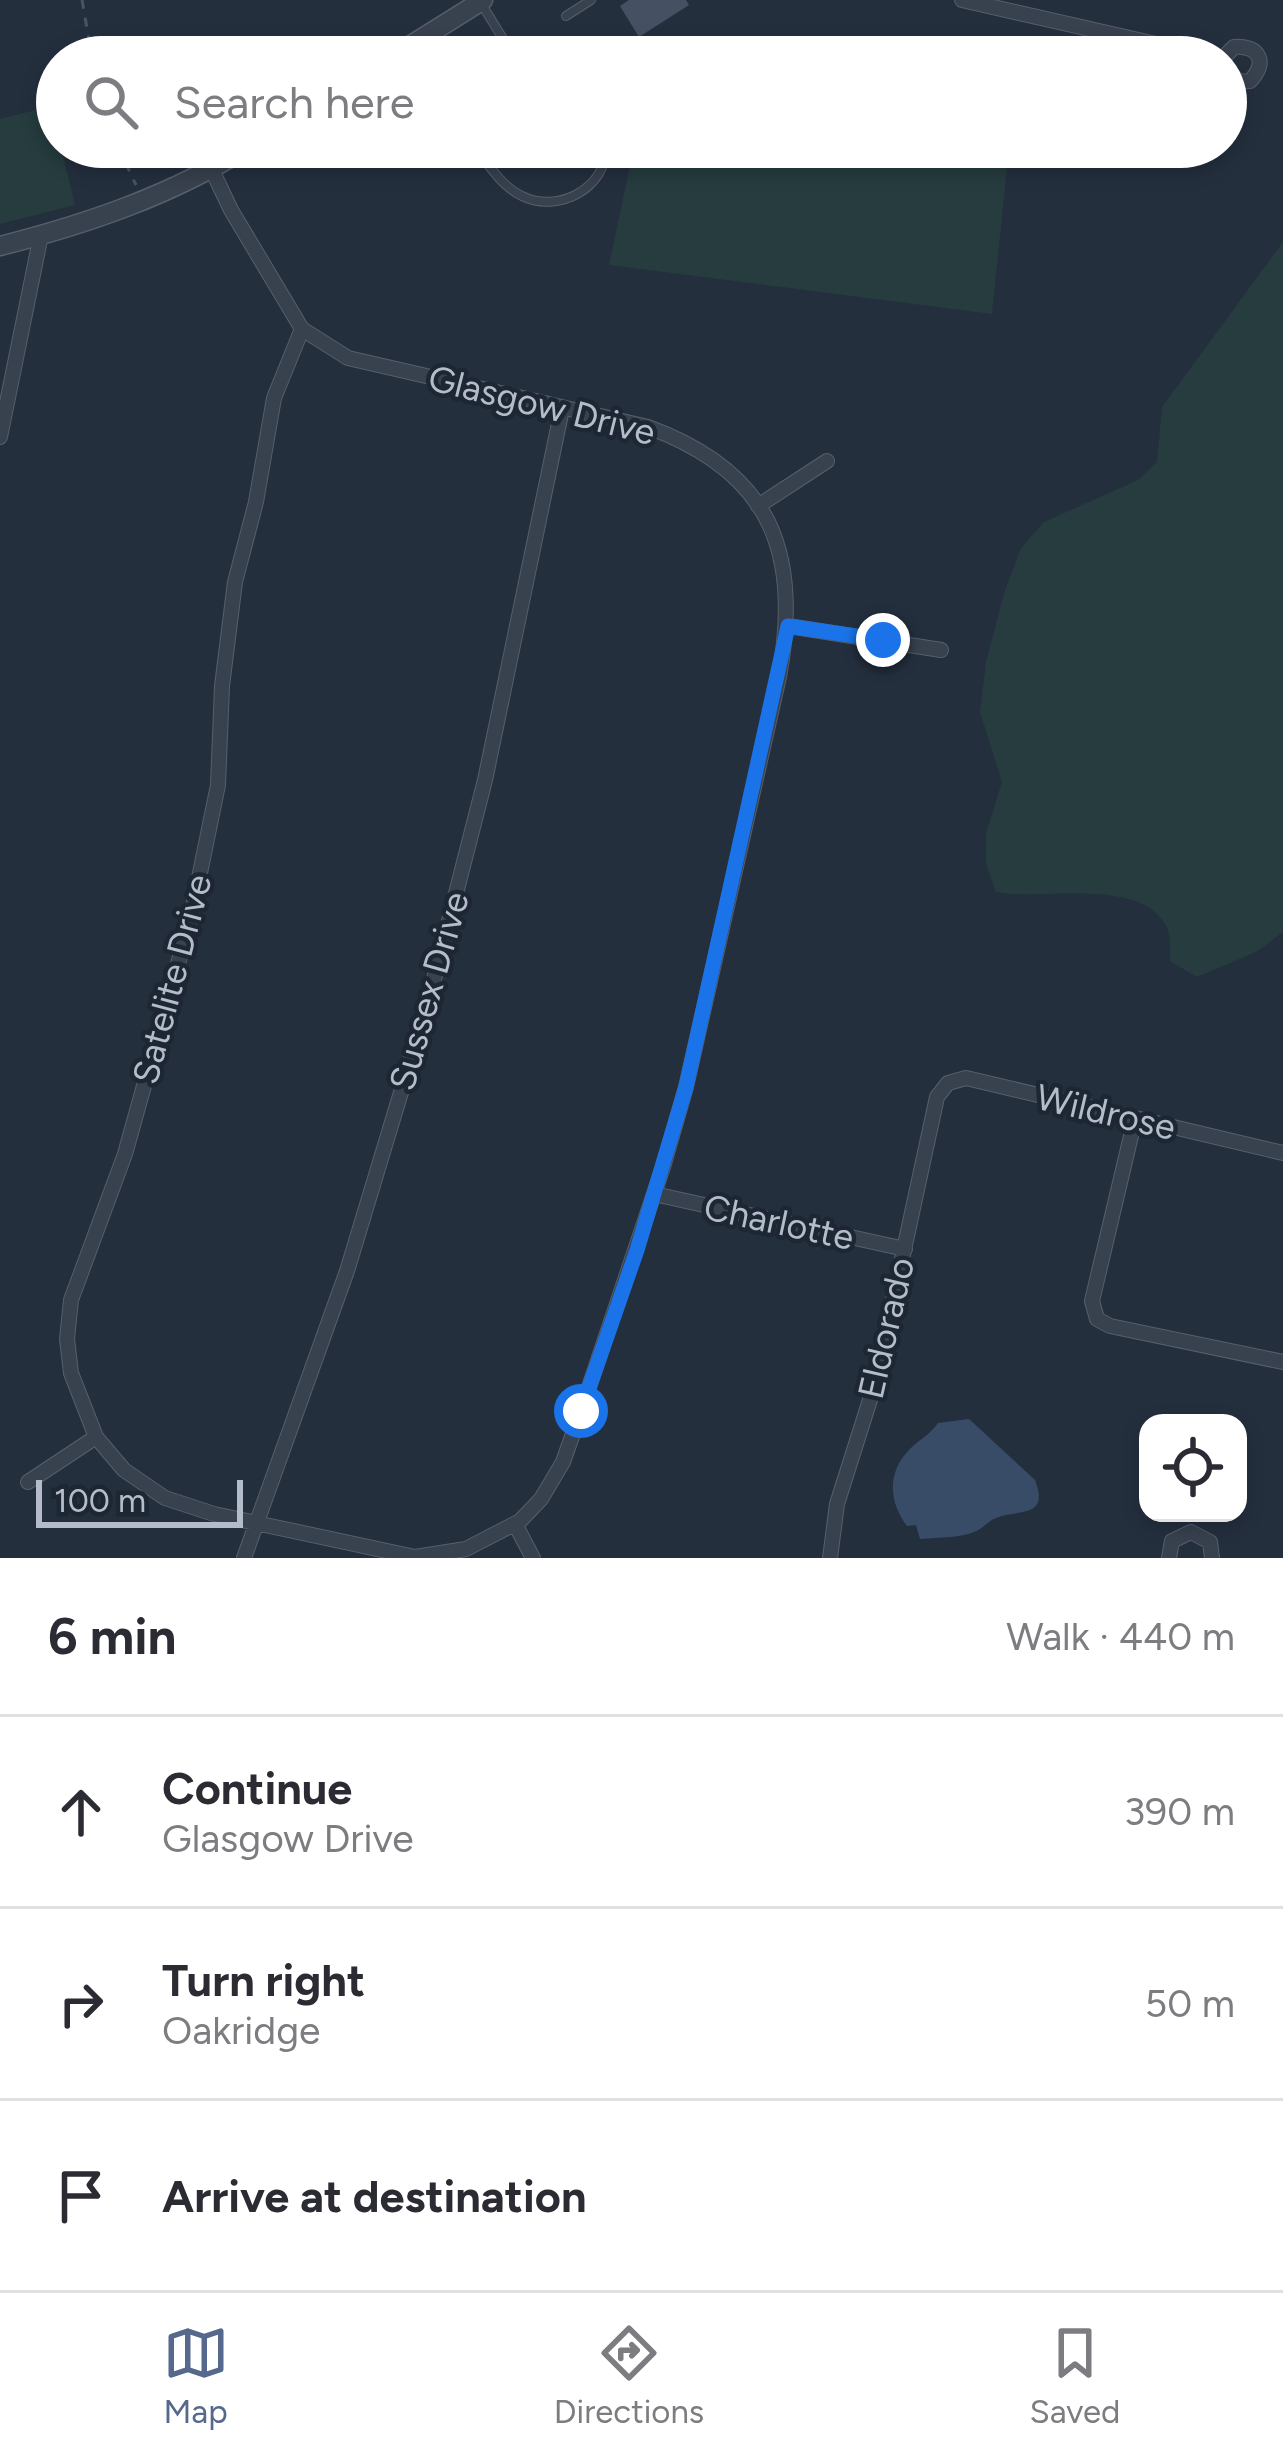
<!DOCTYPE html>
<meta charset="utf-8">
<style>
body{margin:0;font-family:Figtree,sans-serif;background:#f2f2f3;color:#2b2b33}
.controls{position:absolute;right:36px;bottom:36px;display:grid;overflow:hidden;border-radius:24px;box-shadow:0 6px 18px #0003}
.controls button{width:108px;height:108px;display:grid;place-items:center;padding:0;border:0;border-bottom:3px solid #e1e1e2;background:#fff;color:#2b2b33;font:60px sans-serif}
.scale{position:absolute;left:36px;bottom:30px;width:207px;box-sizing:border-box;padding-left:12px;border:6px solid #b4bcc9;border-top:0;font-size:33px;line-height:42px;white-space:nowrap;color:#b4bcc9;-webkit-text-stroke:9px #1d2633;paint-order:stroke}
.stop{position:absolute;width:36px;height:36px;margin:-27px;border:9px solid #1a73e8;border-radius:50%;background:#fff}
.stop.end{background:#1a73e8;border-color:#fff;box-shadow:0 3px 12px #0008}
.list{margin:0;padding:0;list-style:none}
h2{display:flex;justify-content:space-between;align-items:center;height:156px;margin:0;padding:0 48px;font-size:51px}
h2 small{font-size:39px;font-weight:400;color:#7c7c81}
.list li{display:grid;grid-template-columns:78px 1fr auto;gap:36px;align-items:center;box-sizing:border-box;height:192px;padding:0 48px;border-top:3px solid #e1e1e2}
.list b{display:block;font-size:45px;white-space:nowrap}
.list p{margin:0;font-size:39px;white-space:nowrap;color:#7c7c81}
.list em{font-size:39px;font-style:normal;color:#7c7c81}
.icon{flex:none;width:66px;height:66px;fill:none;stroke:currentColor;stroke-width:2;stroke-linecap:round;stroke-linejoin:round}
.map{position:relative;flex:none;width:1283px;height:1558px;overflow:hidden}
.search{position:absolute;background:#fff;box-shadow:0 6px 18px #0003;left:36px;right:36px;top:36px;height:132px;display:flex;align-items:center;gap:30px;box-sizing:border-box;padding:0 42px;border-radius:66px;color:#7c7c81;font-size:45px}
.sheet{height:732px;background:#fff}
nav{display:flex;justify-content:space-around;align-items:center;box-sizing:border-box;height:168px;border-top:3px solid #e1e1e2;background:#fff;font-size:33px;color:#7c7c81}
nav a{display:grid;justify-items:center;gap:6px}
nav .on{color:#56698c}
.map>svg:first-child{display:block}
</style>
<div class="map">
<svg width="1283" height="1558" viewBox="0 0 1283 1558">
<rect width="100%" height="100%" fill="#242f3e"/>
<path fill="#263c3f" d="M 51,106 L 57,147 L 61,147 L 75,205 L 0,224 L 0,119 Z
M 634,147 L 1009,147 L 992,314 L 609,265 Z
M 1283,242 L 1283,932 L 1256,952 L 1197,977 L 1170,961 C 1170,949 1171,934 1165,924 C 1138,877 1040,901 996,892 L 986,864 L 986,833 L 1002,782 L 980,712 L 986,662 L 1005,590 L 1021,548 L 1044,522 L 1138,480 L 1157,462 L 1162,407 Z"/>
<path fill="#394c67" d="M 969,1419 L 1035,1480 C 1050,1519 1018,1509 996,1518 C 992,1519 983,1527 980,1529 C 963,1539 939,1537 920,1539 L 916,1525 L 907,1526 C 889,1503 887,1473 908,1451 C 918,1440 929,1436 938,1423 Z"/>
<path fill="#455162" d="M 629,0 L 686,0 L 689,5 L 639,37 L 620,6 Z"/>
<g fill="none" stroke-linecap="round" stroke-linejoin="round">
<defs>
<path id="service" d="M 481,3 L 514,57
M 566,16 L 591,0
M 533,57 L 551,45 L 558,57
M 475,147 C 488,164 502,187 522,196 C 558,214 607,188 606,147"/>
<path id="minor" d="M 962,0 L 1213,57
M 1224,57 L 1234,47 C 1260,45 1268,63 1250,81 L 1239,82 L 1226,69
M 212,170 L 231,210 L 302,329 L 348,358 L 648,427 C 771,472 802,553 779,677 L 686,1087 L 663,1167 L 581,1411 L 563,1462 L 541,1499 L 520,1521 L 466,1549 L 415,1557 L 214,1514 L 165,1498 L 124,1470 L 96,1437 L 71,1373 L 67,1339 L 71,1300 L 125,1154 L 191,917 L 218,785 L 222,686 L 235,582 L 256,502 L 274,398 L 302,329
M 0,437 L 41,235
M 758,506 L 827,461
M 788,626 L 941,650
M 1135,1119 L 1092,1301 L 1097,1319 L 1110,1326 L 1283,1362
M 654,1194 L 905,1249
M 28,1482 L 96,1437
M 515,1524 L 533,1558
M 244,1558 L 347,1271 L 428,1003 L 485,780 L 562,409
M 830,1558 L 837,1504 L 875,1384 L 937,1097 L 948,1083 L 966,1078 L 1283,1153
M 1169,1558 L 1172,1541 L 1191,1532 L 1210,1542 L 1212,1558"/>
<path id="tertiary" d="M 392,57 L 483,0
M 0,246 C 87,224 172,195 248,147"/>
</defs>
<use href="#service" stroke="#565f6c" stroke-width="10"/>
<use href="#minor" stroke="#565f6c" stroke-width="16"/>
<use href="#tertiary" stroke="#565f6c" stroke-width="21"/>
<path stroke="#44595c" stroke-width="3" stroke-dasharray="9 9" stroke-linecap="butt" d="M 82,0 L 92,57
M 118,147 L 136,185"/>
<use href="#service" stroke="#38414e" stroke-width="8"/>
<use href="#minor" stroke="#38414e" stroke-width="14"/>
<use href="#tertiary" stroke="#38414e" stroke-width="18"/>
</g>
<g fill="none" stroke-linecap="round" stroke-linejoin="round">
<path stroke="#1a73e8" stroke-width="15" d="M 581,1411 L 637,1250 L 686,1087 L 788,626 L 883,640"/>
</g>
<g text-anchor="middle" dominant-baseline="central" stroke-width="9" stroke-linejoin="round" paint-order="stroke">
<g font-size="36" fill="#b4bcc9" stroke="#1d2633">
<text transform="translate(542 405) rotate(14)">Glasgow Drive</text>
<text transform="translate(172 979) rotate(-75)">Satelite Drive</text>
<text transform="translate(429 991) rotate(-74)">Sussex Drive</text>
<text transform="translate(1106 1112) rotate(13)">Wildrose</text>
<text transform="translate(779 1222) rotate(12)">Charlotte</text>
<text transform="translate(886 1328) rotate(-77)">Eldorado</text>
</g>
</g>
</svg>
<div class="controls">
<button><svg class="icon" aria-label="locate" viewBox="0 0 24 24"><circle cx="12" cy="12" r="6"/><path d="M12 2v4M12 18v4M2 12h4M18 12h4"/></svg></button>
</div>
<div class="scale">100 m</div>
<div class="stop" style="left:581px;top:1411px"></div>
<div class="stop end" style="left:883px;top:640px"></div>
<div class="search"><svg class="icon" aria-label="search" viewBox="0 0 24 24"><circle cx="10" cy="10" r="6"/><path d="M15 15l6 6"/></svg>Search here</div>
</div>
<section class="sheet">
<h2>6 min<small>Walk · 440 m</small></h2>
<ul class="list">
<li><svg class="icon" aria-label="ahead" viewBox="0 0 24 24"><path d="M12 20V5M6 11l6-6 6 6"/></svg><div><b>Continue</b><p>Glasgow Drive</p></div><em>390 m</em></li>
<li><svg class="icon" aria-label="right" viewBox="0 0 24 24"><path d="M7 20v-9h11M14 6l5 5-5 5"/></svg><div><b>Turn right</b><p>Oakridge</p></div><em>50 m</em></li>
<li><svg class="icon" aria-label="arrive" viewBox="0 0 24 24"><path d="M6 21V4h12l-3 4 3 4H6"/></svg><div><b>Arrive at destination</b></div></li>
</ul>
</section>
<nav>
<a class="on"><svg class="icon" aria-label="map" viewBox="0 0 24 24"><path d="M3 6l6-2 6 2 6-2v14l-6 2-6-2-6 2zM9 4v14M15 6v14"/></svg>Map</a>
<a><svg class="icon" aria-label="directions" viewBox="0 0 24 24"><path d="M12 3l9 9-9 9-9-9zM9 14v-3h6M13 9l2 2-2 2"/></svg>Directions</a>
<a><svg class="icon" aria-label="saved" viewBox="0 0 24 24"><path d="M7 4h10v16l-5-4-5 4z"/></svg>Saved</a>
</nav>
